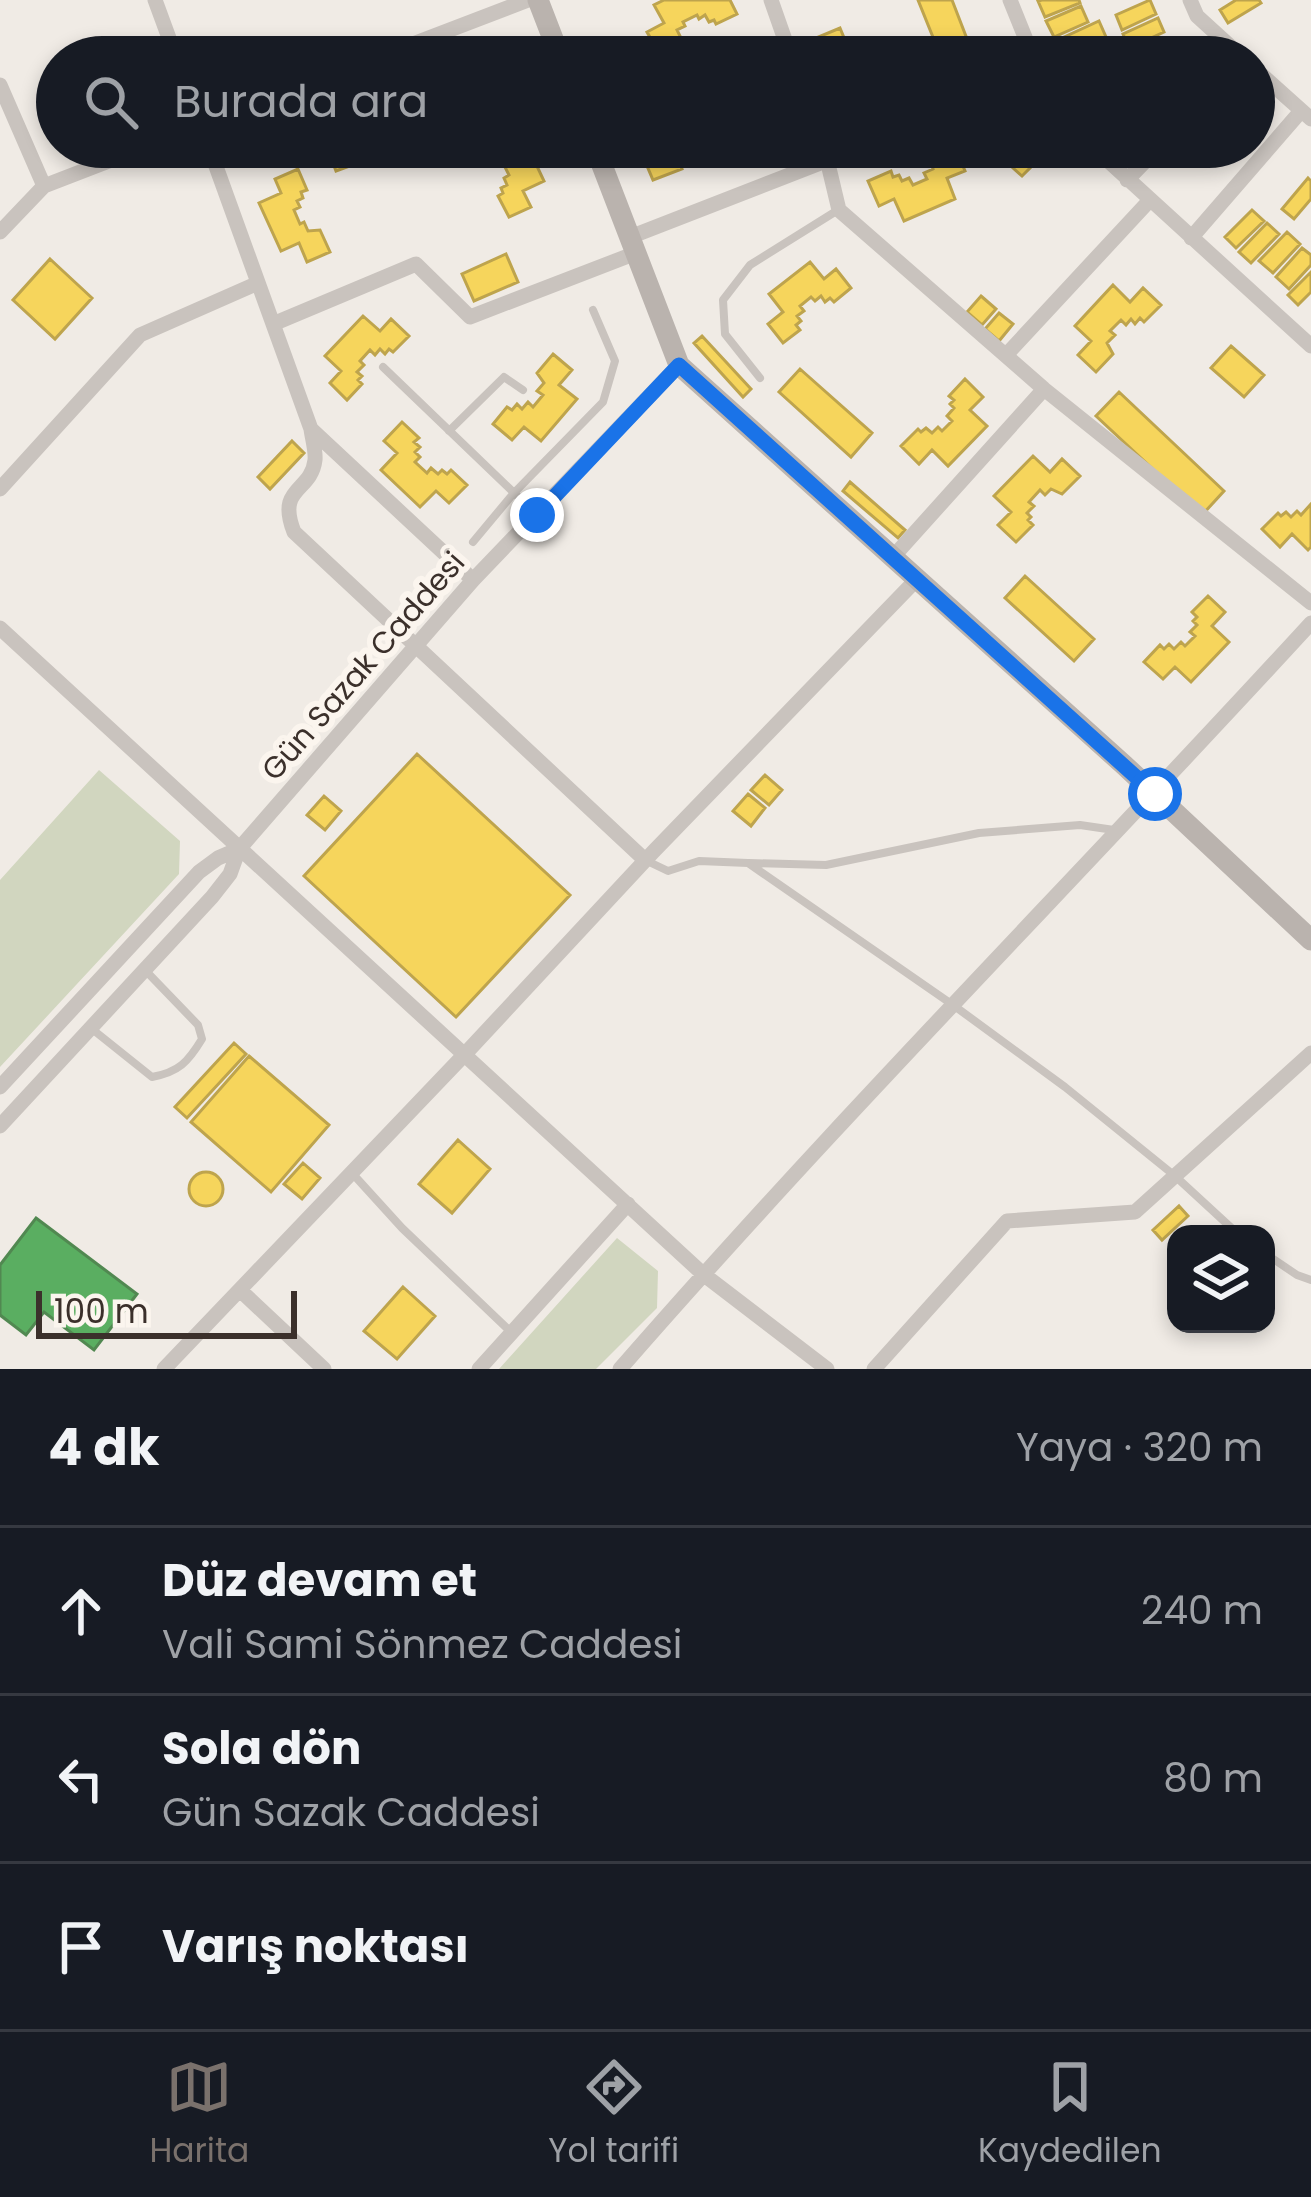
<!DOCTYPE html>
<html lang="tr">
<meta charset="utf-8">
<style>
body{margin:0;font-family:Poppins,sans-serif;background:#20242c;color:#f1f3f6}
.controls{position:absolute;right:36px;bottom:36px;display:grid;overflow:hidden;border-radius:24px;box-shadow:0 6px 18px #0003}
.controls button{width:108px;height:108px;display:grid;place-items:center;padding:0;border:0;border-bottom:3px solid #363941;background:#171b24;color:#f1f3f6;font:60px sans-serif}
.scale{position:absolute;left:36px;bottom:30px;width:261px;box-sizing:border-box;padding-left:12px;border:6px solid #3b302b;border-top:0;font-size:33px;line-height:42px;white-space:nowrap;color:#3b302b;-webkit-text-stroke:9px #fbf5ee;paint-order:stroke}
.stop{position:absolute;width:36px;height:36px;margin:-27px;border:9px solid #1a73e8;border-radius:50%;background:#fff}
.stop.end{background:#1a73e8;border-color:#fff;box-shadow:0 3px 12px #0008}
.list{margin:0;padding:0;list-style:none}
h2{display:flex;justify-content:space-between;align-items:center;height:156px;margin:0;padding:0 48px;font-size:51px}
h2 small{font-size:39px;font-weight:400;color:#9ea1a6}
.list li{display:grid;grid-template-columns:78px 1fr auto;gap:36px;align-items:center;box-sizing:border-box;height:168px;padding:0 48px;border-top:3px solid #363941}
.list b{display:block;font-size:45px;white-space:nowrap}
.list p{margin:0;font-size:39px;white-space:nowrap;color:#9ea1a6}
.list em{font-size:39px;font-style:normal;color:#9ea1a6}
.icon{flex:none;width:66px;height:66px;fill:none;stroke:currentColor;stroke-width:2;stroke-linecap:round;stroke-linejoin:round}
.map{position:relative;flex:none;width:1311px;height:1369px;overflow:hidden}
.search{position:absolute;background:#171b24;box-shadow:0 6px 18px #0003;left:36px;right:36px;top:36px;height:132px;display:flex;align-items:center;gap:30px;box-sizing:border-box;padding:0 42px;border-radius:66px;color:#9ea1a6;font-size:45px}
.sheet{height:660px;background:#171b24}
nav{display:flex;justify-content:space-around;align-items:center;box-sizing:border-box;height:168px;border-top:3px solid #363941;background:#171b24;font-size:33px;color:#9ea1a6}
nav a{display:grid;justify-items:center;gap:6px}
nav .on{color:#7a716c}
.map>svg:first-child{display:block}
</style>
<div class="map">
<svg width="1311" height="1369" viewBox="0 0 1311 1369">
<rect width="100%" height="100%" fill="#f0ebe5"/>
<path fill="#d1d6bf" d="M 99,770 L 180,841 L 179,874 L 0,1067 L 0,880 Z
M 617,1238 L 658,1271 L 657,1308 L 596,1369 L 499,1369 Z"/>
<path fill="#f6d55c" stroke="#bea44d" stroke-width="3" d="M 664,0 L 730,0 L 737,14 L 716,24 L 714,20 L 709,22 L 705,15 L 699,19 L 697,15 L 683,22 L 685,26 L 677,30 L 680,36 L 676,38 L 679,43 L 659,53 L 647,32 L 664,23 L 654,5 Z
M 918,0 L 952,0 L 974,57 L 941,57 Z
M 1042,0 L 1079,0 L 1080,3 L 1045,17 L 1038,1 Z
M 1150,0 L 1156,14 L 1122,30 L 1116,15 Z
M 1236,0 L 1259,0 L 1261,3 L 1228,23 L 1220,10 Z
M 1081,6 L 1088,22 L 1054,37 L 1046,21 Z
M 1158,18 L 1164,32 L 1129,48 L 1123,34 Z
M 1099,21 L 1106,37 L 1067,54 L 1060,39 Z
M 840,28 L 852,57 L 818,57 L 811,40 Z
M 327,147 L 401,147 L 336,171 Z
M 478,147 L 528,147 L 544,181 L 523,191 L 531,207 L 509,217 L 498,196 L 503,193 L 501,188 L 507,185 L 504,178 L 509,175 L 502,161 L 497,163 L 493,155 L 488,158 L 486,153 L 482,155 Z
M 639,147 L 673,147 L 682,169 L 653,180 Z
M 955,147 L 965,171 L 947,178 L 955,199 L 904,221 L 894,199 L 879,206 L 868,181 L 891,171 L 893,177 L 899,175 L 902,181 L 909,178 L 913,185 L 927,179 L 924,173 L 933,169 L 931,163 L 936,161 L 934,156 Z
M 1033,147 L 1044,147 L 1047,151 L 1022,176 L 1013,168 Z
M 298,169 L 307,190 L 301,192 L 303,198 L 297,201 L 300,207 L 294,210 L 300,224 L 304,222 L 308,231 L 320,230 L 330,252 L 307,262 L 299,243 L 281,251 L 259,203 L 281,193 L 275,179 Z
M 1308,178 L 1311,181 L 1311,199 L 1294,219 L 1282,209 Z
M 1252,210 L 1264,221 L 1236,248 L 1225,237 Z
M 1267,223 L 1279,234 L 1251,263 L 1239,252 Z
M 1287,232 L 1300,244 L 1273,273 L 1259,261 Z
M 1302,248 L 1311,255 L 1311,265 L 1289,289 L 1276,277 Z
M 506,254 L 518,282 L 474,301 L 462,274 Z
M 50,259 L 92,298 L 55,339 L 13,300 Z
M 810,262 L 824,279 L 836,269 L 851,288 L 834,302 L 830,298 L 825,302 L 821,296 L 815,301 L 811,297 L 800,306 L 804,311 L 797,316 L 801,321 L 796,325 L 800,330 L 783,343 L 768,324 L 783,312 L 769,294 Z
M 1311,272 L 1311,292 L 1298,305 L 1288,295 Z
M 1113,285 L 1130,302 L 1143,288 L 1161,305 L 1144,322 L 1140,318 L 1135,324 L 1131,319 L 1126,325 L 1121,320 L 1110,331 L 1115,335 L 1107,343 L 1113,354 L 1096,372 L 1078,355 L 1091,341 L 1075,326 Z
M 981,296 L 996,309 L 982,325 L 967,312 Z
M 999,313 L 1013,324 L 999,341 L 985,329 Z
M 363,316 L 380,331 L 391,319 L 409,336 L 393,352 L 389,349 L 385,354 L 380,349 L 375,355 L 370,350 L 360,361 L 364,365 L 357,372 L 362,376 L 358,380 L 362,384 L 347,400 L 330,383 L 341,371 L 325,356 Z
M 702,336 L 751,389 L 743,397 L 694,343 Z
M 1231,346 L 1264,375 L 1244,397 L 1211,368 Z
M 553,354 L 572,370 L 559,385 L 577,399 L 541,441 L 524,427 L 512,440 L 493,424 L 507,407 L 512,410 L 517,404 L 522,409 L 528,402 L 533,407 L 543,395 L 537,391 L 544,383 L 537,373 Z
M 800,369 L 872,433 L 851,457 L 779,392 Z
M 965,379 L 983,397 L 970,410 L 987,426 L 948,466 L 932,450 L 919,464 L 901,446 L 918,429 L 921,432 L 926,428 L 932,433 L 938,427 L 942,431 L 952,421 L 947,416 L 954,408 L 950,404 L 954,400 L 949,396 Z
M 1119,392 L 1224,491 L 1202,515 L 1096,416 Z
M 402,422 L 419,438 L 414,442 L 420,447 L 415,452 L 420,457 L 415,462 L 427,473 L 431,468 L 438,474 L 442,470 L 447,474 L 451,470 L 467,485 L 449,503 L 436,491 L 420,507 L 381,470 L 397,453 L 384,441 Z
M 292,441 L 304,453 L 270,489 L 258,477 Z
M 1033,456 L 1050,472 L 1062,459 L 1080,476 L 1062,494 L 1051,489 L 1045,495 L 1040,490 L 1029,502 L 1034,506 L 1027,513 L 1031,517 L 1028,520 L 1033,525 L 1016,542 L 998,525 L 1011,512 L 994,496 Z
M 850,482 L 905,530 L 898,538 L 843,491 Z
M 1311,504 L 1311,547 L 1308,550 L 1292,534 L 1280,547 L 1262,529 L 1278,513 L 1281,516 L 1286,512 L 1291,517 L 1297,511 L 1301,515 Z
M 1025,576 L 1094,639 L 1074,661 L 1005,598 Z
M 1208,596 L 1225,612 L 1212,626 L 1229,642 L 1191,682 L 1175,667 L 1163,679 L 1144,662 L 1160,645 L 1164,649 L 1169,644 L 1174,649 L 1181,642 L 1185,646 L 1195,636 L 1190,632 L 1197,625 L 1193,621 L 1197,617 L 1192,612 Z
M 417,754 L 570,895 L 456,1017 L 304,876 Z
M 765,775 L 782,790 L 769,805 L 751,790 Z
M 748,794 L 765,808 L 751,826 L 733,811 Z
M 324,796 L 341,811 L 325,830 L 307,815 Z
M 234,1043 L 246,1054 L 187,1118 L 175,1107 Z
M 249,1056 L 329,1125 L 271,1192 L 191,1122 Z
M 458,1140 L 490,1169 L 452,1213 L 419,1184 Z
M 303,1163 L 320,1178 L 302,1199 L 284,1184 Z
M189 1189a17 17 0 1 1 34 0a17 17 0 1 1-34 0Z
M 1179,1206 L 1188,1216 L 1162,1240 L 1153,1230 Z
M 403,1287 L 435,1316 L 397,1359 L 364,1331 Z"/>
<path fill="#5aae61" stroke="#518851" stroke-width="3" d="M 36,1218 L 137,1294 L 94,1350 L 44,1312 L 26,1335 L 0,1315 L 0,1265 Z"/>
<g fill="none" stroke-linecap="round" stroke-linejoin="round">
<path stroke="#c9c3be" stroke-width="8" d="M 383,367 L 537,515
M 760,378 L 725,334 L 723,300 L 750,265 L 838,210
M 449,431 L 504,377 L 523,390
M 473,542 L 513,494 L 603,402 L 615,361 L 593,310
M 645,860 L 668,871 L 699,861 L 748,863 L 953,1005 L 1065,1087 L 1175,1176 L 1238,1234
M 749,863 L 826,865 L 979,833 L 1080,825 L 1114,830
M 92,1029 L 152,1077 C 179,1072 188,1062 202,1039 L 198,1025 L 145,970
M 352,1173 L 402,1228 L 511,1332
M 1266,1254 L 1297,1275 L 1311,1280"/>
<path stroke="#c9c3be" stroke-width="15" d="M 155,0 L 176,57
M 771,0 L 791,57
M 1010,0 L 1033,57
M 1190,0 L 1197,16 L 1242,57
M 379,57 L 528,0
M 1254,68 L 1311,119
M 0,85 L 44,186
M 209,147 L 311,429 L 473,580
M 824,147 L 839,210 L 1044,389 L 1311,603
M 1093,147 L 1311,346
M 1127,180 L 1159,147
M 0,232 L 44,186 L 145,147
M 630,237 L 828,160
M 1191,238 L 1301,111
M 273,324 L 416,264 L 470,317 L 636,253
M 1007,354 L 1150,200
M 311,429 C 312,438 316,451 315,460 C 311,493 276,486 294,532 L 645,860
M 0,489 L 140,335 L 258,283
M 893,557 L 1044,389
M 0,628 L 703,1274 L 827,1369
M 0,1087 L 199,872 L 218,858 L 239,849
M 0,1126 L 212,897 L 230,874 L 239,849 L 473,580 L 679,365
M 241,1291 L 324,1369
M 164,1369 L 465,1054 L 653,852 L 917,579
M 479,1369 L 628,1204
M 620,1369 C 843,1113 1082,873 1311,623
M 874,1369 L 1007,1221 L 1135,1212 L 1311,1053"/>
<path stroke="#bab3ae" stroke-width="21" d="M 538,0 L 560,57
M 595,147 L 679,365 L 1124,765 L 1311,940"/>
</g>
<g fill="none" stroke-linecap="round" stroke-linejoin="round">
<path stroke="#1a73e8" stroke-width="15" d="M 537,515 L 679,365 L 1155,794"/>
</g>
<g text-anchor="middle" dominant-baseline="central" stroke-width="12" stroke-linejoin="round" paint-order="stroke">
<g font-size="30" fill="#3b302b" stroke="#fbf5ee">
<text transform="translate(363 666) rotate(-49)">Gün Sazak Caddesi</text>
</g>
</g>
</svg>
<div class="controls">
<button><svg class="icon" aria-label="layers" viewBox="0 0 24 24"><path d="M12 4l9 5-9 5-9-5zM3 14l9 5 9-5"/></svg></button>
</div>
<div class="scale">100 m</div>
<div class="stop" style="left:1155px;top:794px"></div>
<div class="stop end" style="left:537px;top:515px"></div>
<div class="search"><svg class="icon" aria-label="search" viewBox="0 0 24 24"><circle cx="10" cy="10" r="6"/><path d="M15 15l6 6"/></svg>Burada ara</div>
</div>
<section class="sheet">
<h2>4 dk<small>Yaya · 320 m</small></h2>
<ul class="list">
<li><svg class="icon" aria-label="ahead" viewBox="0 0 24 24"><path d="M12 20V5M6 11l6-6 6 6"/></svg><div><b>Düz devam et</b><p>Vali Sami Sönmez Caddesi</p></div><em>240 m</em></li>
<li><svg class="icon" aria-label="left" viewBox="0 0 24 24"><path d="M17 20v-9H6M10 6l-5 5 5 5"/></svg><div><b>Sola dön</b><p>Gün Sazak Caddesi</p></div><em>80 m</em></li>
<li><svg class="icon" aria-label="arrive" viewBox="0 0 24 24"><path d="M6 21V4h12l-3 4 3 4H6"/></svg><div><b>Varış noktası</b></div></li>
</ul>
</section>
<nav>
<a class="on"><svg class="icon" aria-label="map" viewBox="0 0 24 24"><path d="M3 6l6-2 6 2 6-2v14l-6 2-6-2-6 2zM9 4v14M15 6v14"/></svg>Harita</a>
<a><svg class="icon" aria-label="directions" viewBox="0 0 24 24"><path d="M12 3l9 9-9 9-9-9zM9 14v-3h6M13 9l2 2-2 2"/></svg>Yol tarifi</a>
<a><svg class="icon" aria-label="saved" viewBox="0 0 24 24"><path d="M7 4h10v16l-5-4-5 4z"/></svg>Kaydedilen</a>
</nav>
